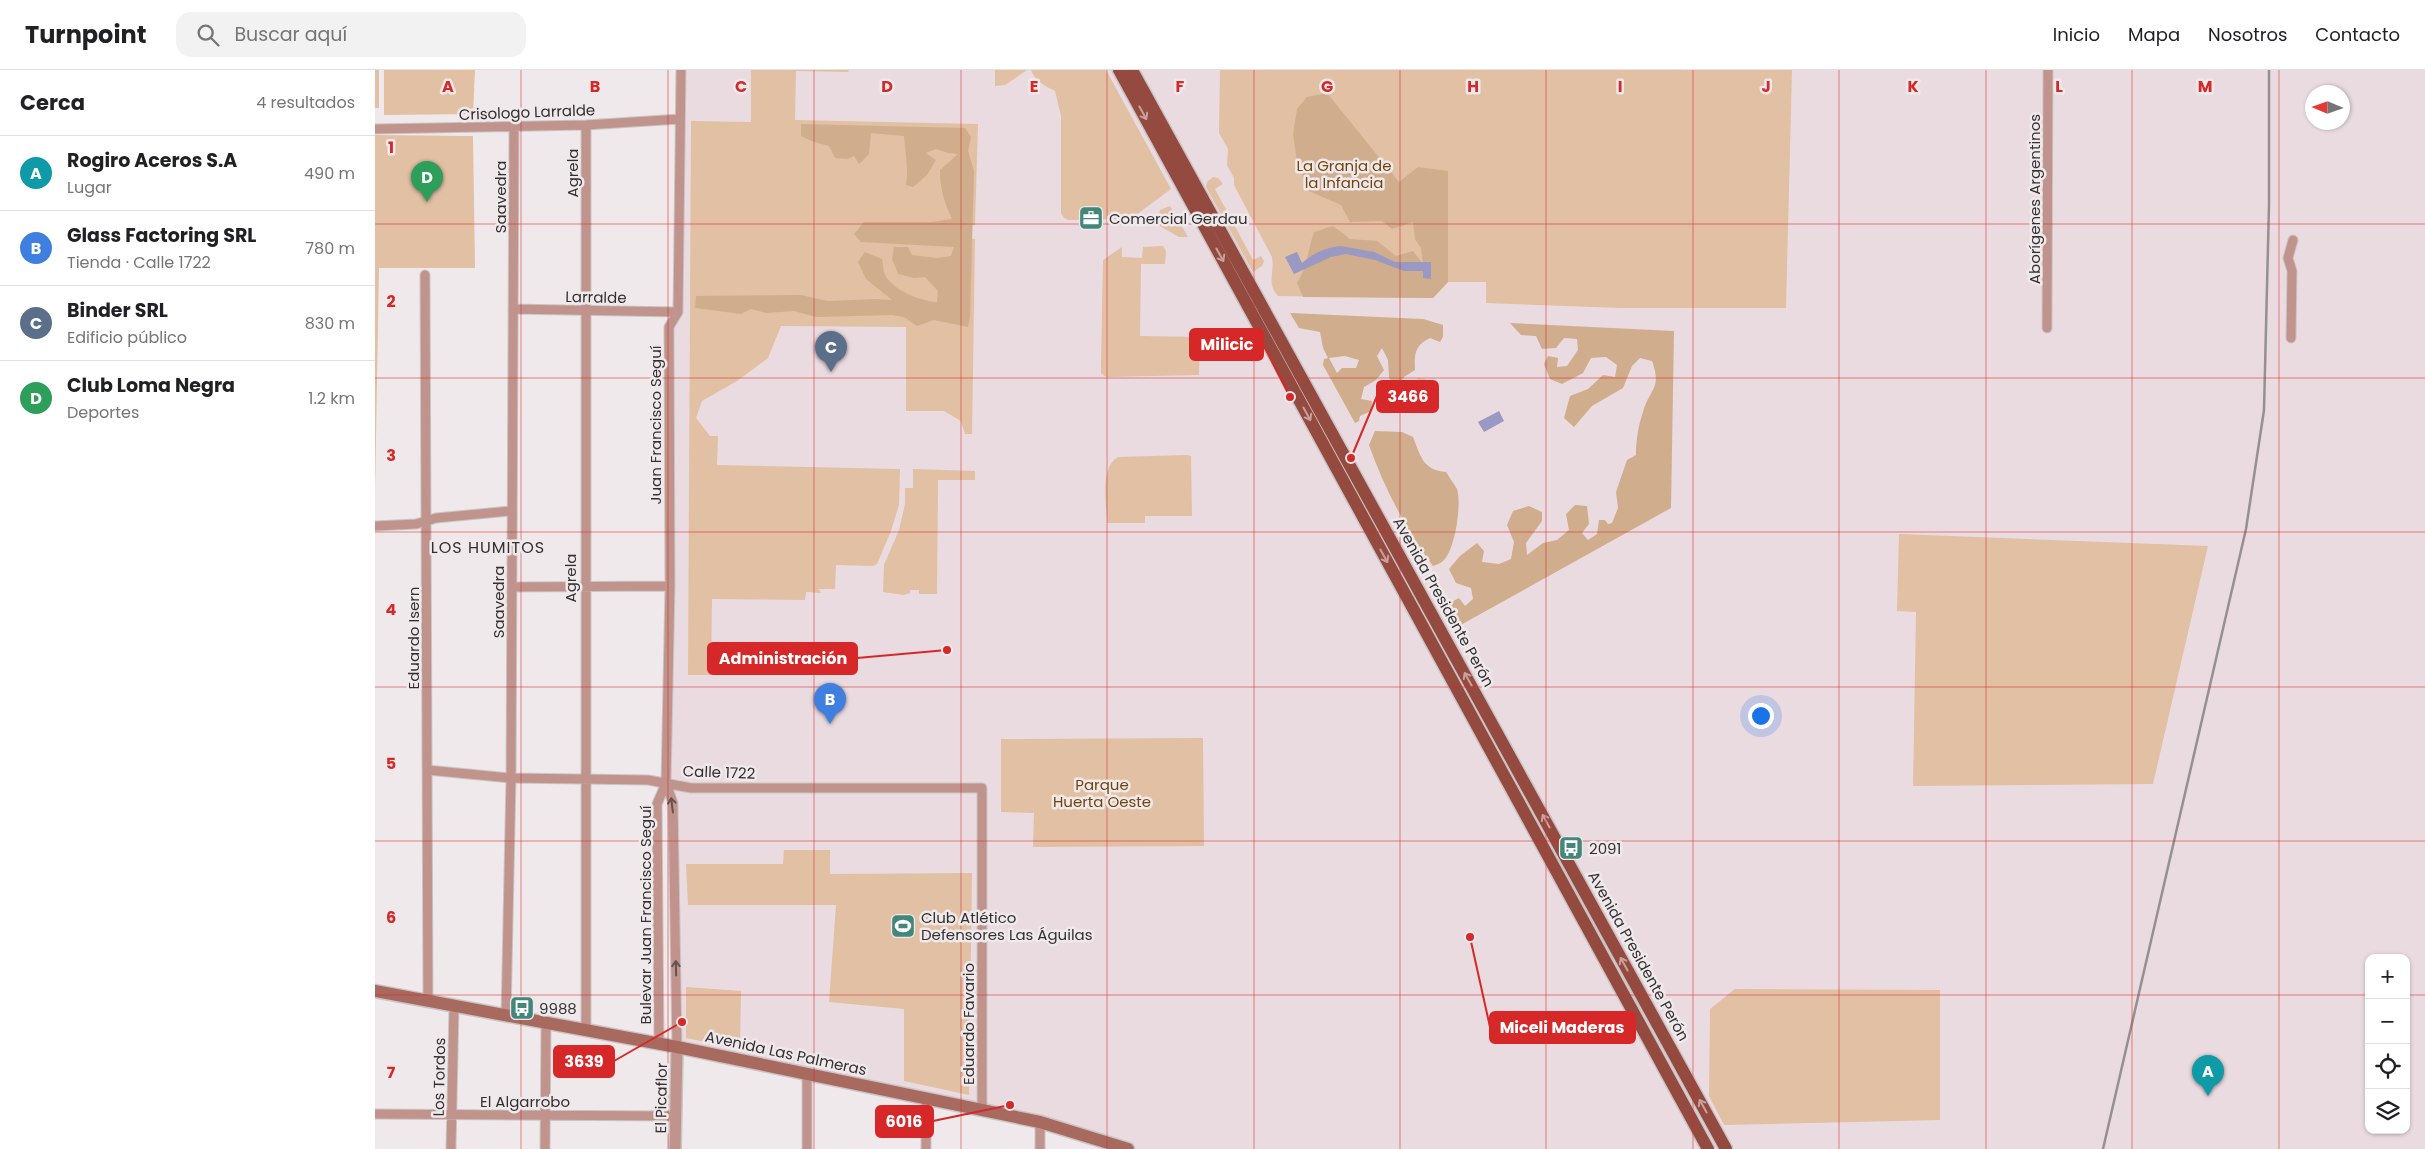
<!DOCTYPE html>
<html lang="es">
<meta charset="utf-8">
<style>
body{margin:0;font-family:Poppins,sans-serif;background:#f2f2f2;color:#202124}
.controls{position:absolute;right:15px;bottom:15px;display:grid;overflow:hidden;border-radius:10px;box-shadow:0 1px 4px #0004}
.controls button{width:45px;height:45px;display:grid;place-items:center;padding:0;border:0;border-bottom:1px solid #e0e0e0;background:#fff;color:#202124;font:25px sans-serif}
.compass{position:absolute;left:1930px;top:15px;width:45px;height:45px;border-radius:50%;background:#fff;box-shadow:0 1px 4px #0004;rotate:272deg}
.you{position:absolute;left:1385px;top:645px;width:18px;height:18px;margin:-12px;border:4px solid #fff;border-radius:50%;background:#1a73e8;box-shadow:0 0 0 8px #1a73e833}
.badge{display:grid;place-items:center;width:32px;height:32px;border-radius:50%;background:#ea580c;color:#fff;font-size:16px;font-weight:700}
.pin{position:absolute;translate:-50% -41px;filter:drop-shadow(0 1px 2px #0008)}
.pin::after{content:'';position:absolute;top:26px;width:18px;height:15px;background:inherit;clip-path:polygon(0 0,100% 0,50% 100%)}
.list{margin:0;padding:0;list-style:none}
h2{display:flex;justify-content:space-between;align-items:center;height:65px;margin:0;padding:0 20px;font-size:21px}
h2 small{font-size:16px;font-weight:400;color:#757577}
.list li{display:grid;grid-template-columns:32px 1fr auto;gap:15px;align-items:center;box-sizing:border-box;height:75px;padding:0 20px;border-top:1px solid #e0e0e0}
.list b{display:block;font-size:19px;white-space:nowrap}
.list p{margin:0;font-size:16px;white-space:nowrap;color:#757577}
.list em{font-size:16px;font-style:normal;color:#757577}
.icon{flex:none;width:28px;height:28px;fill:none;stroke:currentColor;stroke-width:2;stroke-linecap:round;stroke-linejoin:round}
.map{position:relative;flex:none;width:2050px;height:1079px;overflow:hidden}
header{display:flex;align-items:center;gap:30px;box-sizing:border-box;height:70px;padding:0 25px;background:#fff;border-bottom:1px solid #e0e0e0}
header strong{font-size:24px}
nav{display:flex;gap:28px;margin-inline-start:auto;font-size:18px}
.search{width:350px;height:45px;background:#f2f2f2;display:flex;align-items:center;gap:12px;box-sizing:border-box;padding:0 18px;border-radius:15px;color:#757577;font-size:19px}
main{display:flex}
aside{flex:1;background:#fff}
.map>svg:first-child{display:block}
</style>
<header>
<strong>Turnpoint</strong>
<div class="search"><svg class="icon" aria-label="search" viewBox="0 0 24 24"><circle cx="10" cy="10" r="6"/><path d="M15 15l6 6"/></svg>Buscar aquí</div>
<nav><a>Inicio</a><a>Mapa</a><a>Nosotros</a><a>Contacto</a></nav>
</header>
<main>
<aside>
<h2>Cerca<small>4 resultados</small></h2>
<ul class="list">
<li><span class="badge" style="background:#0f9aa8">A</span><div><b>Rogiro Aceros S.A</b><p>Lugar</p></div><em>490 m</em></li>
<li><span class="badge" style="background:#3f7fe0">B</span><div><b>Glass Factoring SRL</b><p>Tienda · Calle 1722</p></div><em>780 m</em></li>
<li><span class="badge" style="background:#5c6f8a">C</span><div><b>Binder SRL</b><p>Edificio público</p></div><em>830 m</em></li>
<li><span class="badge" style="background:#2e9e5b">D</span><div><b>Club Loma Negra</b><p>Deportes</p></div><em>1.2 km</em></li>
</ul>
</aside>
<div class="map">
<svg width="2050" height="1079" viewBox="0 0 2050 1079">
<rect width="100%" height="100%" fill="#f0e9eb"/>
<path fill="#eadbe0" fill-rule="evenodd" d="M 306,0 L 2050,0 L 2050,1079 L 753,1079 L 665,1052 L 302,977 L 298,733 L 291,713 L 294,257 L 303,242 ZM 1938,22 L 1968,22 L 1968,52 L 1938,52 ZM 1994,888 L 2031,888 L 2031,1060 L 1994,1060 Z"/>
<path fill="#e1c0a3" d="M 0,0 L 4,0 L 4,38 L 0,38 Z
M 9,0 L 100,0 L 98,44 L 9,45 Z
M 376,0 L 474,0 L 473,2 L 421,1 L 420,50 L 603,54 L 600,155 L 556,158 L 555,172 L 600,169 L 597,364 L 590,364 L 586,351 L 569,341 L 531,341 L 531,257 L 406,256 L 393,288 L 362,311 L 327,331 L 321,348 L 335,366 L 343,366 L 342,395 L 525,399 L 524,435 L 516,461 L 502,494 L 498,496 L 461,495 L 460,519 L 444,519 L 446,523 L 431,522 L 430,530 L 337,529 L 336,605 L 313,605 L 316,51 L 376,52 Z
M 620,0 L 652,0 L 630,15 L 620,16 Z
M 656,0 L 731,0 L 796,119 L 761,145 L 748,149 L 694,150 L 689,148 L 686,143 L 686,46 L 680,21 C 670,16 660,11 656,0 Z
M 845,0 L 1417,0 L 1411,238 L 1246,238 L 1111,233 L 1111,212 L 1073,212 L 1058,228 L 903,226 C 891,213 900,203 897,187 L 859,115 L 859,108 L 852,95 L 853,79 L 844,63 Z
M 0,65 L 98,66 L 100,198 L 4,198 L 0,424 Z
M 838,107 L 843,108 L 848,114 L 840,119 L 878,190 L 886,186 L 889,191 L 887,196 L 878,202 L 831,117 L 832,112 Z
M 795,136 L 813,167 L 804,167 L 783,155 L 785,140 Z
M 788,176 L 791,181 L 790,194 L 766,194 L 765,266 L 825,267 L 824,305 L 731,307 L 726,303 L 726,294 L 728,190 L 747,177 L 747,187 L 767,188 L 768,177 Z
M 1043,308 L 1050,309 L 1053,315 L 1030,327 L 1035,317 Z
M 812,385 L 816,386 L 817,446 L 770,446 L 770,453 L 732,453 C 732,434 724,398 743,387 Z
M 538,399 L 600,401 L 600,410 L 563,410 L 562,524 L 544,524 L 544,520 L 535,520 L 535,523 L 529,525 L 508,522 L 509,495 L 524,460 L 530,434 L 530,418 L 538,418 Z
M 1524,464 L 1833,476 L 1778,714 L 1538,716 L 1541,542 L 1522,541 Z
M 828,668 L 829,776 L 658,777 L 659,743 L 626,742 L 626,669 Z
M 409,780 L 455,780 L 455,804 L 597,803 L 594,1025 L 529,1011 L 529,939 L 454,932 L 461,835 L 313,835 L 311,794 L 408,794 Z
M 311,917 L 366,921 L 365,979 L 311,968 Z
M 1360,919 L 1565,920 L 1565,1050 L 1349,1055 L 1334,1026 L 1335,939 Z"/>
<path fill="#d0ad8c" fill-rule="evenodd" d="M 952,23 L 1024,112 L 1043,97 L 1073,101 L 1073,212 L 1058,228 L 928,227 L 922,213 C 932,198 933,180 939,162 L 958,156 L 975,169 L 1002,171 L 1021,186 L 1038,181 L 1048,194 L 1046,178 L 1040,169 L 1038,152 L 1017,159 L 1007,151 L 975,152 L 966,135 L 934,121 L 922,91 L 918,64 L 922,39 L 932,27 Z
M 426,54 L 590,58 L 596,67 L 593,81 L 599,101 L 595,247 L 593,257 L 559,250 L 542,256 L 529,247 L 517,245 L 441,247 L 419,241 L 391,243 L 376,239 L 366,244 L 320,238 L 321,226 L 426,225 L 453,231 L 501,229 L 517,230 L 491,209 L 483,192 L 490,182 L 507,189 C 508,194 508,201 510,205 C 519,221 545,231 562,232 L 563,221 L 550,207 L 539,208 L 523,204 L 517,189 L 519,177 L 533,177 L 537,185 L 562,188 L 576,186 L 579,177 L 486,172 L 479,164 L 489,152 L 556,152 L 577,149 C 569,132 565,119 565,100 L 583,84 L 573,83 L 561,79 L 551,83 L 561,90 L 552,105 L 538,117 L 531,115 C 534,99 530,83 529,66 L 496,63 L 494,84 L 484,94 L 479,86 L 472,89 L 460,88 L 454,76 L 439,72 L 426,66 Z
M 915,243 L 1048,249 L 1068,255 L 1068,267 L 1065,272 L 1055,268 C 1040,275 1039,284 1040,300 L 1029,307 L 1022,318 L 1014,308 L 1013,290 L 1007,278 L 1002,286 L 1009,300 L 1001,310 L 989,317 L 986,329 L 997,331 L 996,341 L 985,346 L 984,351 L 980,353 L 948,295 L 949,289 L 953,288 L 948,278 L 945,262 L 924,258 ZM 970,286 L 984,290 L 981,298 L 967,298 L 962,303 L 954,288 Z
M 1135,253 L 1299,261 L 1296,438 L 1082,557 L 1071,535 L 1084,528 L 1090,536 L 1098,529 L 1096,518 L 1081,513 L 1074,499 L 1085,486 L 1102,473 L 1109,481 L 1107,492 L 1124,494 L 1136,489 L 1139,472 L 1132,455 L 1138,441 L 1154,436 L 1167,442 L 1167,451 L 1151,473 L 1152,485 L 1168,473 L 1182,470 L 1194,460 L 1191,444 L 1200,435 L 1212,436 L 1214,454 L 1207,463 L 1213,470 L 1222,464 L 1224,450 L 1230,450 L 1233,454 L 1237,453 L 1243,438 L 1241,422 L 1252,390 L 1261,385 C 1261,370 1263,357 1268,342 C 1275,318 1287,319 1277,291 L 1265,288 L 1257,296 L 1248,318 L 1217,336 L 1199,357 L 1189,348 L 1195,326 L 1213,319 L 1228,305 L 1240,307 L 1242,295 L 1231,287 L 1216,288 L 1208,303 L 1187,314 L 1175,309 L 1169,294 L 1173,286 L 1183,288 L 1182,297 L 1192,296 L 1203,280 L 1202,269 L 1189,268 L 1181,278 L 1167,279 L 1161,266 L 1146,265 Z
M 1000,361 L 1027,362 L 1038,367 C 1046,387 1048,400 1071,402 C 1075,408 1079,414 1082,419 C 1087,433 1080,481 1068,491 C 1066,493 1061,495 1058,496 C 1031,459 1009,418 994,375 Z"/>
<path fill="#9999c3" d="M 966,176 L 999,182 L 1020,192 L 1056,192 L 1056,209 L 1048,208 L 1048,201 L 1029,201 L 1000,190 L 971,184 L 956,187 L 919,204 L 910,187 L 922,182 L 927,193 C 940,182 950,178 966,176 Z
M 1124,341 L 1129,351 L 1109,362 L 1103,352 Z"/>
<g fill="none" stroke-linecap="round" stroke-linejoin="round">
<defs>
<path id="minor" d="M 0,59 L 211,55 L 305,49
M 50,205 L 53,931
M 138,239 L 303,242
M 1672,258 L 1673,0
M 1916,268 L 1917,201 L 1913,188 L 1918,170
M 0,456 L 41,454 L 61,448 L 136,441
M 137,517 L 295,516
M 52,700 L 136,708 L 273,710 L 316,718 L 607,718 L 607,1041
M 131,946 L 136,708 L 139,57
M 211,960 L 211,55
M 284,974 L 282,734 L 291,713
M 302,977 L 298,733 L 291,713 L 295,516 L 294,257 L 303,242 L 306,0
M 432,1004 L 432,1079
M 0,1044 L 300,1046
M 76,1079 L 79,936
M 170,1079 L 171,953
M 551,1079 L 551,1029
M 665,1079 L 665,1052"/>
<path id="tertiary" d="M 300,1079 L 302,977"/>
<path id="secondary" d="M 0,921 L 302,977 L 665,1052 L 753,1079"/>
<path id="primary" d="M 744,0 L 1333,1079
M 757,0 L 1351,1079"/>
</defs>
<use href="#minor" stroke="#cac4c6" stroke-width="11"/>
<use href="#tertiary" stroke="#cac4c6" stroke-width="14"/>
<use href="#secondary" stroke="#cac4c6" stroke-width="15"/>
<use href="#primary" stroke="#cac4c6" stroke-width="15"/>
<use href="#minor" stroke="#c0948c" stroke-width="9"/>
<use href="#tertiary" stroke="#c0948c" stroke-width="11"/>
<use href="#secondary" stroke="#a8695f" stroke-width="12"/>
<use href="#primary" stroke="#954a3f" stroke-width="12"/>
<path stroke="#959092" stroke-width="2.5" d="M 1728,1079 L 1871,459 L 1889,340 L 1894,135 L 1894,0"/>
</g>
<defs><path id="oneway-shaft" d="M-6 0H5M1.5-3L5.5 0L1.5 3" fill="none" stroke-width="1.6" stroke-linecap="round" stroke-linejoin="round" transform="scale(1.25)"/></defs>
<g stroke="#c7a19e">
<use href="#oneway-shaft" transform="translate(768 43) rotate(61)"/>
<use href="#oneway-shaft" transform="translate(845 185) rotate(61)"/>
<use href="#oneway-shaft" transform="translate(932 344) rotate(61)"/>
<use href="#oneway-shaft" transform="translate(1009 486) rotate(61)"/>
<use href="#oneway-shaft" transform="translate(1093 609) rotate(-119)"/>
<use href="#oneway-shaft" transform="translate(1171 751) rotate(-119)"/>
<use href="#oneway-shaft" transform="translate(1249 894) rotate(-119)"/>
<use href="#oneway-shaft" transform="translate(1328 1036) rotate(-119)"/>
</g>
<g stroke="#645351">
<use href="#oneway-shaft" transform="translate(297 735) rotate(-97)"/>
<use href="#oneway-shaft" transform="translate(301 898) rotate(-91)"/>
</g>
<path fill="none" stroke="#d62828" stroke-width="1" stroke-opacity="0.55" d="M 146,0 L 146,1079M 293,0 L 293,1079M 439,0 L 439,1079M 586,0 L 586,1079M 732,0 L 732,1079M 879,0 L 879,1079M 1025,0 L 1025,1079M 1171,0 L 1171,1079M 1318,0 L 1318,1079M 1464,0 L 1464,1079M 1611,0 L 1611,1079M 1757,0 L 1757,1079M 1904,0 L 1904,1079M 0,154 L 2050,154M 0,308 L 2050,308M 0,462 L 2050,462M 0,617 L 2050,617M 0,771 L 2050,771M 0,925 L 1994,925M 2031,925 L 2050,925"/>
<defs>
<symbol id="office-square" viewBox="-11 -11 22 22"><rect x="-9" y="-9" width="18" height="18" rx="4" fill="#43867a" stroke="#f0e9eb"/><path d="M-6-3h4V-5.5h4V-3h4V5H-6ZM-1-4.5V-3h2v-1.5ZM-6 0V1H6V0Z" fill="#fff"/></symbol>
<symbol id="bus-square" viewBox="-11 -11 22 22"><rect x="-9" y="-9" width="18" height="18" rx="4" fill="#43867a" stroke="#f0e9eb"/><path d="M-5-6H5V4H4V6H2V4H-2V6H-4V4H-5ZM-3.5-4V0h7V-4ZM-3.5 1.2v1.5H-2V1.2ZM2 1.2v1.5H3.5V1.2Z" fill="#fff"/></symbol>
<symbol id="stadium-square" viewBox="-11 -11 22 22"><rect x="-9" y="-9" width="18" height="18" rx="4" fill="#43867a" stroke="#f0e9eb"/><path d="M0-5a6.5 5 0 1 0 0 10a6.5 5 0 1 0 0-10ZM-3.5-1.8h7v3.6h-7Z" fill="#fff"/></symbol>
</defs>
<g fill-rule="evenodd">
<use href="#office-square" x="702" y="134" width="28" height="28"/>
<use href="#bus-square" x="1182" y="764" width="28" height="28"/>
<use href="#stadium-square" x="514" y="842" width="28" height="28"/>
<use href="#bus-square" x="133" y="924" width="28" height="28"/>
</g>
<g text-anchor="middle" dominant-baseline="central" stroke-width="5" stroke-linejoin="round" paint-order="stroke">
<g font-size="15" fill="#323031" stroke="#f0e9eb">
<text transform="translate(152 42) rotate(-2)">Crisologo Larralde</text>
<text transform="translate(197 103) rotate(-90)">Agrela</text>
<text transform="translate(125 127) rotate(-90)">Saavedra</text>
<text transform="translate(1659 129) rotate(-90)">Aborígenes Argentinos</text>
<text transform="translate(221 227) rotate(1)">Larralde</text>
<text transform="translate(280 355) rotate(-90)">Juan Francisco Seguí</text>
<text transform="translate(195 508) rotate(-90)">Agrela</text>
<text transform="translate(123 532) rotate(-90)">Saavedra</text>
<text transform="translate(1069 532) rotate(61)">Avenida Presidente Perón</text>
<text transform="translate(38 568) rotate(-90)">Eduardo Isern</text>
<text transform="translate(344 702) rotate(2)">Calle 1722</text>
<text transform="translate(270 845) rotate(-90)">Bulevar Juan Francisco Seguí</text>
<text transform="translate(1264 886) rotate(61)">Avenida Presidente Perón</text>
<text transform="translate(593 954) rotate(-90)">Eduardo Favario</text>
<text transform="translate(411 983) rotate(12)">Avenida Las Palmeras</text>
<text transform="translate(64 1007) rotate(-89)">Los Tordos</text>
<text transform="translate(286 1028) rotate(-89)">El Picaflor</text>
<text x="150" y="1031">El Algarrobo</text>
</g>
<g font-size="15" fill="#72440c" stroke="#f0e9eb">
<text x="969" y="95">La Granja de<tspan x="969" dy="17">la Infancia</tspan></text>
<text x="727" y="714">Parque<tspan x="727" dy="17">Huerta Oeste</tspan></text>
</g>
<g font-size="15" fill="#323031" stroke="#f0e9eb" text-anchor="start">
<text x="734" y="148">Comercial Gerdau</text>
<text x="1214" y="778">2091</text>
<text x="546" y="847">Club Atlético<tspan x="546" dy="17">Defensores Las Águilas</tspan></text>
<text x="164" y="938">9988</text>
</g>
<g font-size="16" letter-spacing="1" fill="#323031" stroke="#f0e9eb">
<text x="113" y="477">LOS HUMITOS</text>
</g>
</g>
<g font-size="16" text-anchor="middle" font-weight="bold" fill="#d62828" stroke="#f0e9eb" stroke-width="5" stroke-linejoin="round" paint-order="stroke">
<text x="73" y="22">A</text>
<text x="220" y="22">B</text>
<text x="366" y="22">C</text>
<text x="512" y="22">D</text>
<text x="659" y="22">E</text>
<text x="805" y="22">F</text>
<text x="952" y="22">G</text>
<text x="1098" y="22">H</text>
<text x="1245" y="22">I</text>
<text x="1391" y="22">J</text>
<text x="1538" y="22">K</text>
<text x="1684" y="22">L</text>
<text x="1830" y="22">M</text>
<text x="16" y="83">1</text>
<text x="16" y="237">2</text>
<text x="16" y="391">3</text>
<text x="16" y="545">4</text>
<text x="16" y="699">5</text>
<text x="16" y="853">6</text>
<text x="16" y="1008">7</text>
</g>
<path fill="none" stroke="#d62828" stroke-width="2" d="M915 327L888 274M976 388L1002 326M572 580L482 588M1095 867L1115 957M307 952L239 991M635 1035L558 1051"/>
<g fill="#d62828" stroke="#f0e9eb" stroke-width="2">
<circle cx="915" cy="327" r="5"/>
<circle cx="976" cy="388" r="5"/>
<circle cx="572" cy="580" r="5"/>
<circle cx="1095" cy="867" r="5"/>
<circle cx="307" cy="952" r="5"/>
<circle cx="635" cy="1035" r="5"/>
</g>
<g fill="#d62828" stroke="#d62828" stroke-width="2">
<rect x="815" y="259" width="73" height="31" rx="5"/>
<rect x="1002" y="311" width="61" height="31" rx="5"/>
<rect x="333" y="573" width="149" height="31" rx="5"/>
<rect x="1115" y="942" width="145" height="31" rx="5"/>
<rect x="179" y="976" width="60" height="31" rx="5"/>
<rect x="501" y="1036" width="57" height="31" rx="5"/>
</g>
<g font-size="16" text-anchor="middle" font-weight="bold" fill="#fff">
<text x="852" y="280">Milicic</text>
<text x="1033" y="332">3466</text>
<text x="408" y="594">Administración</text>
<text x="1187" y="963">Miceli Maderas</text>
<text x="209" y="997">3639</text>
<text x="529" y="1057">6016</text>
</g>
</svg>
<div class="controls">
<button>+</button>
<button>−</button>
<button><svg class="icon" aria-label="locate" viewBox="0 0 24 24"><circle cx="12" cy="12" r="6"/><path d="M12 2v4M12 18v4M2 12h4M18 12h4"/></svg></button>
<button><svg class="icon" aria-label="layers" viewBox="0 0 24 24"><path d="M12 4l9 5-9 5-9-5zM3 14l9 5 9-5"/></svg></button>
</div>
<svg class="compass" viewBox="-18 -18 36 36"><path d="M0-13l5 13h-10z" fill="#e53935"/><path d="M0 13l5-13h-10z" fill="#757577"/></svg>
<div class="you"></div>
<div class="pin badge" style="left:1833px;top:1026px;background:#0f9aa8">A</div>
<div class="pin badge" style="left:455px;top:654px;background:#3f7fe0">B</div>
<div class="pin badge" style="left:456px;top:302px;background:#5c6f8a">C</div>
<div class="pin badge" style="left:52px;top:132px;background:#2e9e5b">D</div>
</div>
</main>
